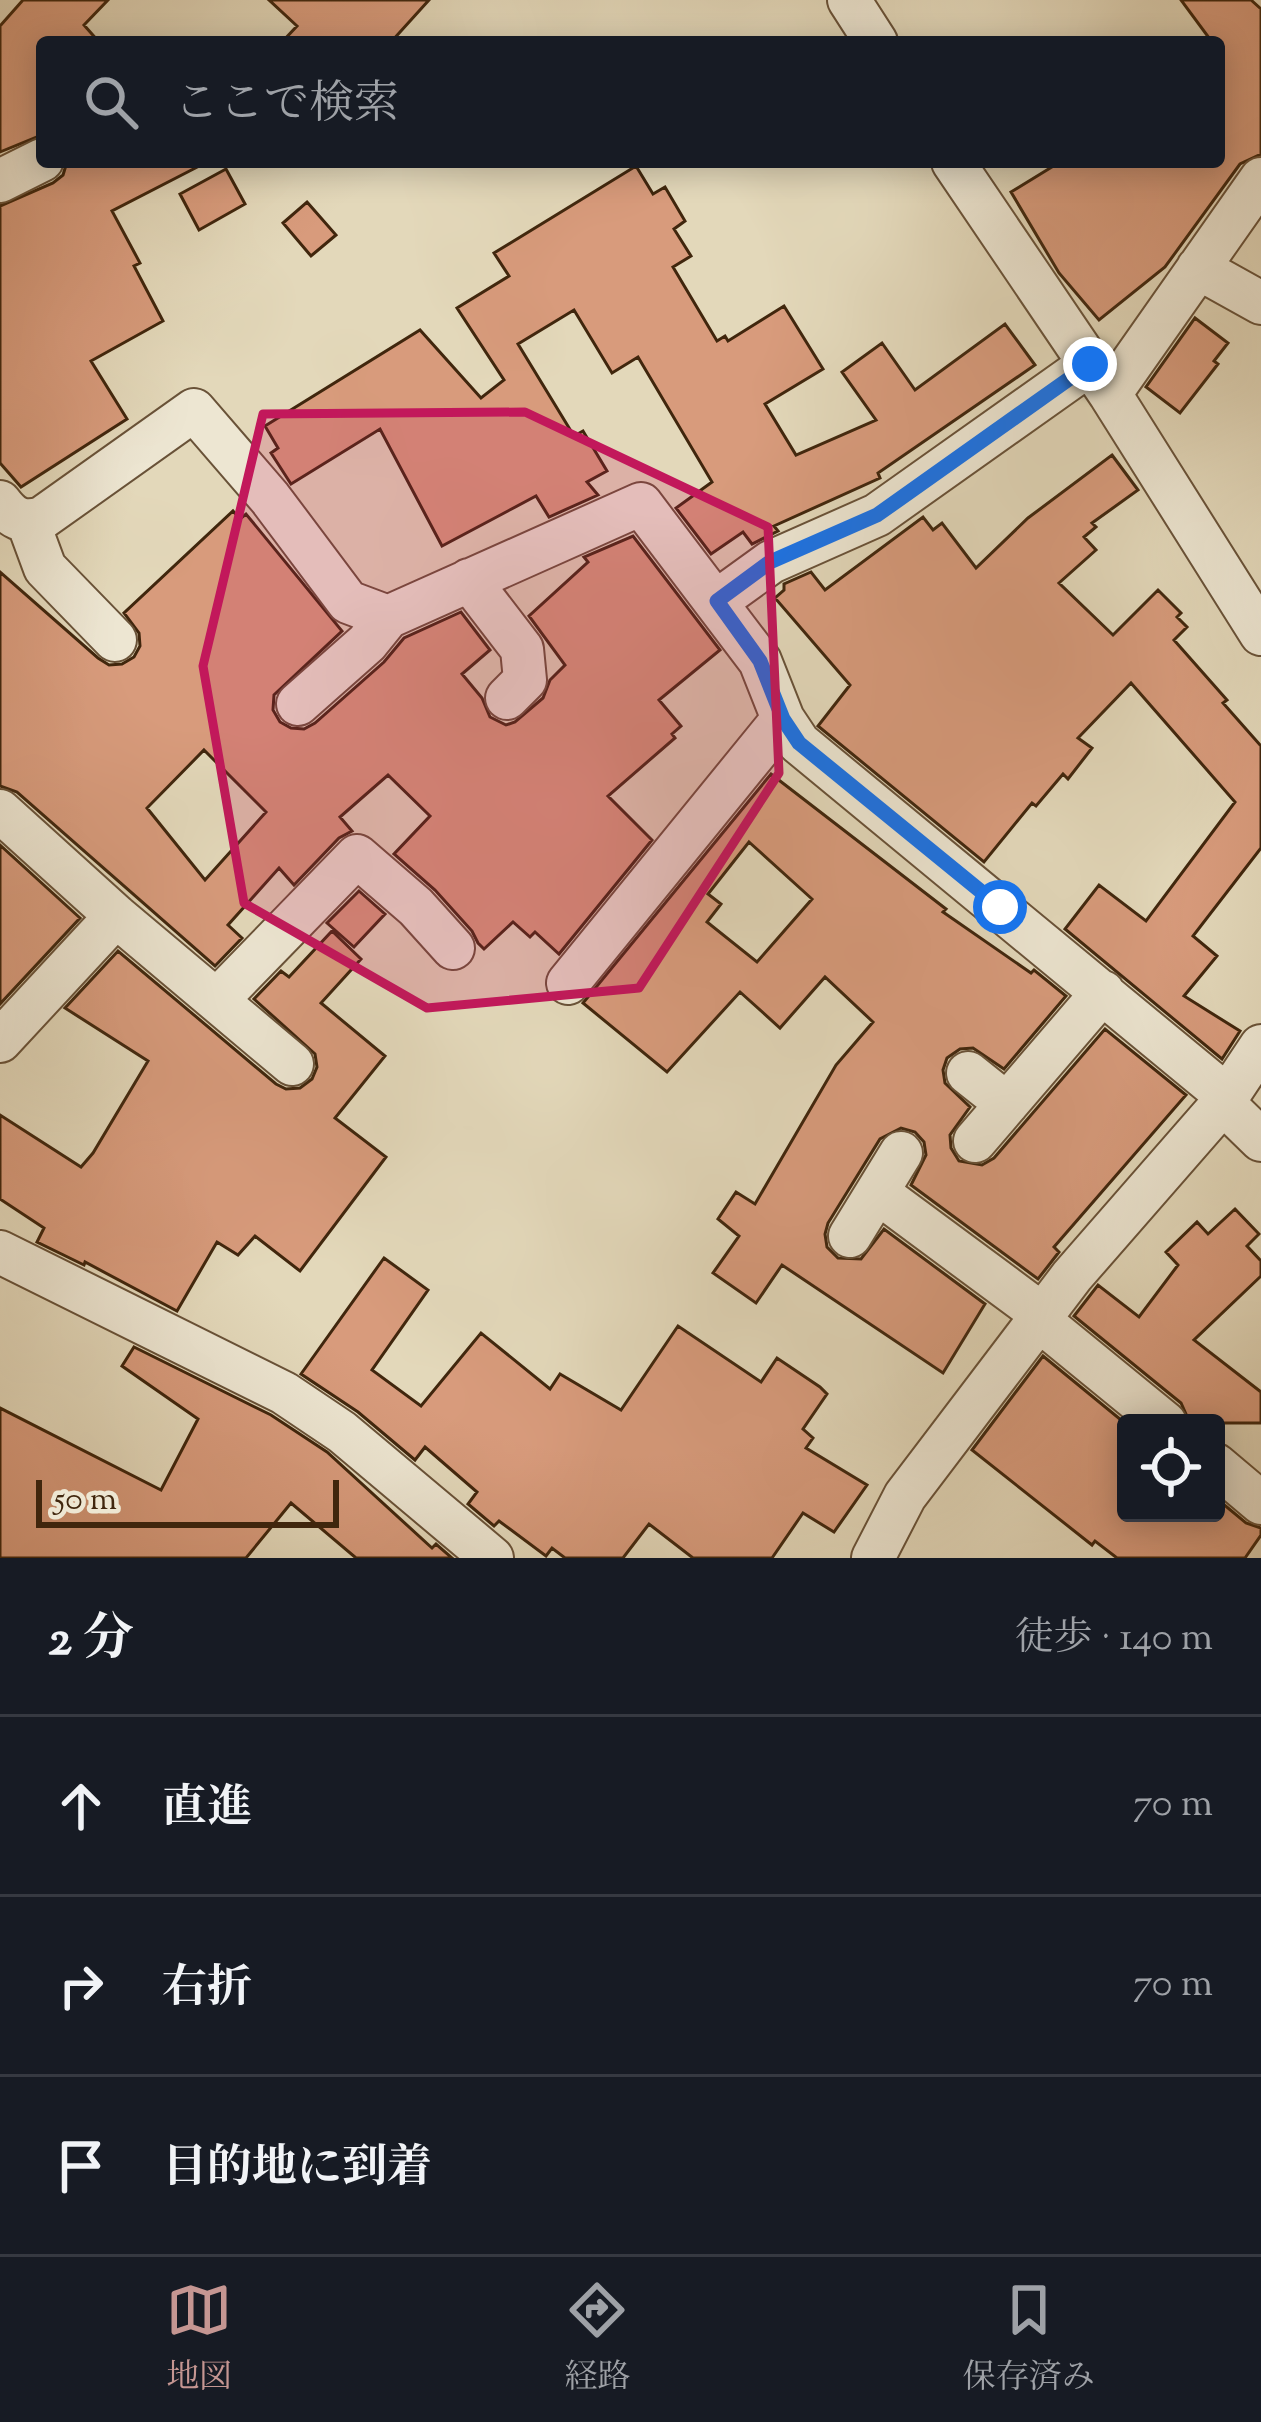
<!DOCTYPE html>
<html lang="ja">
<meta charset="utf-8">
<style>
body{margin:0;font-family:"Sorts Mill Goudy","Noto Serif JP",serif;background:#20242c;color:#f1f3f6}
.controls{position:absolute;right:36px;bottom:36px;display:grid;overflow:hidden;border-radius:12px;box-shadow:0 6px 30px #0003}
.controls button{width:108px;height:108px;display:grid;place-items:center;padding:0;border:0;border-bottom:3px solid #363941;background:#171b24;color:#f1f3f6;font:60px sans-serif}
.scale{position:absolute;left:36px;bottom:30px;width:303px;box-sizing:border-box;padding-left:12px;border:6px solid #40260d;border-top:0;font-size:33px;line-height:42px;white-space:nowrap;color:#40260d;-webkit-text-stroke:9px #ede6d2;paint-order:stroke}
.stop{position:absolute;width:36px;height:36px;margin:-27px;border:9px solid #1a73e8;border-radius:50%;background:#fff}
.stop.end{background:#1a73e8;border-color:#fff;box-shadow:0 3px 12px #0008}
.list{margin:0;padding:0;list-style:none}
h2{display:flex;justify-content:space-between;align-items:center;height:156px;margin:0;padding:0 48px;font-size:51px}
h2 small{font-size:39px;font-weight:400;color:#9ea1a6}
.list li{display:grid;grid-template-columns:78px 1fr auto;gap:36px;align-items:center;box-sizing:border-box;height:180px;padding:0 48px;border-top:3px solid #363941}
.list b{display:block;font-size:45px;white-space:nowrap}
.list em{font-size:39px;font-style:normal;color:#9ea1a6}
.icon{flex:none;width:66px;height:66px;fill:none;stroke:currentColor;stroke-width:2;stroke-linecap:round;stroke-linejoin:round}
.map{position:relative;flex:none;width:1261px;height:1558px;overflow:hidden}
.search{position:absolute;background:#171b24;box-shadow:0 6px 30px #0003;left:36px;right:36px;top:36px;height:132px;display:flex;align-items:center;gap:30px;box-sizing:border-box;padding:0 42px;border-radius:12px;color:#9ea1a6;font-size:45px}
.sheet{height:696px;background:#171b24}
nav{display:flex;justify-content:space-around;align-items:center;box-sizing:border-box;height:168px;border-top:3px solid #363941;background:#171b24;font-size:33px;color:#9ea1a6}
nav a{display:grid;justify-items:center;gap:6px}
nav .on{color:#c59692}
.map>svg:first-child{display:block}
</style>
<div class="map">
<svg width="1261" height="1558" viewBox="0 0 1261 1558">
<rect width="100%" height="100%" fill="#e3d8ba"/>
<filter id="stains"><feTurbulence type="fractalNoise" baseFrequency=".00167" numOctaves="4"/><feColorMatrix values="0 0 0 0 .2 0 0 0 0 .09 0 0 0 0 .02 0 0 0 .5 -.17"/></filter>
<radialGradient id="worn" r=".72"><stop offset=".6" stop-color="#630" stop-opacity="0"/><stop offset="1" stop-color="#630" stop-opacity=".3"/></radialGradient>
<path fill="#d89b7c" stroke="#40260d" stroke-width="3" fill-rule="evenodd" d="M 23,0 L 108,0 L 84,25 L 99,42 L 42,42 L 42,135 L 0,152 L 0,26 Z
M 269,0 L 429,0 L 391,42 L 282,42 L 297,26 Z
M 1181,0 L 1251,0 L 1261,9 L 1261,154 L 1240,164 L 1165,267 L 1099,320 L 1059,273 L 1011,192 L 1060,162 L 1219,162 L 1219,42 L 1212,42 Z
M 67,162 L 207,162 L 112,211 L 140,263 L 134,266 L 163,321 L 91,361 L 127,419 L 21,487 L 0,463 L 0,206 L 53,183 L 63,175 Z
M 636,166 L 653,194 L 665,187 L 685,221 L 674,229 L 691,256 L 673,267 L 717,341 L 725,336 L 728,341 L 784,306 L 823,369 L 765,404 L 796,455 L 876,420 L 842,372 L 882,343 L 915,390 L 1005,324 L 1035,365 L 878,473 L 880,478 L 774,526 L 778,531 L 752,544 L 743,532 L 711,554 L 676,508 L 712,482 L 638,357 L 612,373 L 574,310 L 518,344 L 574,436 L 583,431 L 607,471 L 587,482 L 598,495 L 549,517 L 536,496 L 442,546 L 380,429 L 291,484 L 271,453 L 278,448 L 265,426 L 420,330 L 481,398 L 504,380 L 457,308 L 509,276 L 494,253 Z
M 226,169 L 245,204 L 199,230 L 180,194 Z
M 307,202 L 336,235 L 311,256 L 283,223 Z
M 1195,318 L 1228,343 L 1214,361 L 1218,364 L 1180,413 L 1146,387 Z
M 1112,455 L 1138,490 L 1092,523 L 1096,527 L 1084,537 L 1096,550 L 1059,583 L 1113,635 L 1158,590 L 1181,613 L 1177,617 L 1187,627 L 1174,640 L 1227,700 L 1223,703 L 1261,746 L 1261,848 L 1193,936 L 1217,956 L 1184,996 L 1240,1031 L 1222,1059 L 1065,929 L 1099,885 L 1146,921 L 1235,802 L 1131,683 L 1078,738 L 1092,748 L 1068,779 L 1063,774 L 1036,806 L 1032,803 L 984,862 L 818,726 L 850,685 L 775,598 L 784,590 L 784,584 L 811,572 L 825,590 L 923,517 L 933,530 L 942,523 L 976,568 L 1028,518 Z
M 233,511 L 240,519 L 246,514 L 342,631 L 274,695 L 273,710 L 280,722 L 291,728 L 304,729 L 315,723 L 384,662 L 404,638 L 461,612 L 490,650 L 462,674 L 482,698 L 490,717 L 506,725 L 515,722 L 543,698 L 550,680 L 565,665 L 529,616 L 588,562 L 584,557 L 633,536 L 720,650 L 659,700 L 681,726 L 672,734 L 675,738 L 608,796 L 652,840 L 559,954 L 535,932 L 530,937 L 513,922 L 484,949 L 478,943 L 472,931 L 435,890 L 394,854 L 430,816 L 388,775 L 340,817 L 352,831 L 339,838 L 294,885 L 279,868 L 228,925 L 242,938 L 215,966 L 17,792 L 0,786 L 0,572 L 98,658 L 109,665 L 122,664 L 134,657 L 140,646 L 139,633 L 124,613 ZM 204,750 L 266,812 L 205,880 L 147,808 Z
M 771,774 L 946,909 L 943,912 L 1031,973 L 1034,970 L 1066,996 L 1004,1069 L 973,1048 L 960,1049 L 947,1058 L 943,1070 L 945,1083 L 970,1107 L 950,1135 L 951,1148 L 959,1161 L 982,1165 L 994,1158 L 1105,1029 L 1186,1095 L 1054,1247 L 1059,1252 L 1038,1279 L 911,1185 L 926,1155 L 924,1142 L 915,1132 L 901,1128 L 880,1139 L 828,1223 L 825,1234 L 827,1247 L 838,1258 L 861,1259 L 884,1229 L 985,1304 L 943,1373 L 782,1265 L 756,1303 L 713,1273 L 739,1236 L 718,1219 L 736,1192 L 755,1204 L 836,1065 L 873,1022 L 825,977 L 780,1028 L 740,992 L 667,1072 L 583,1003 ZM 749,842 L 812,899 L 757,962 L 707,922 L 721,904 L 708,894 Z
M 0,845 L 80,918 L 0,1004 Z
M 359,891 L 385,914 L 354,947 L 327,923 Z
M 332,931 L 361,959 L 321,1003 L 385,1056 L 335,1118 L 386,1157 L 300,1271 L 255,1236 L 238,1255 L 217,1242 L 177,1311 L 85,1262 L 84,1265 L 37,1242 L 44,1228 L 0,1199 L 0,1115 L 81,1167 L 93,1153 L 148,1061 L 65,1008 L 118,951 L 276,1084 L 286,1089 L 300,1088 L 312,1079 L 317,1067 L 315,1054 L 254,999 L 281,971 L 289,977 Z
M 1235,1209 L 1259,1234 L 1247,1246 L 1261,1261 L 1261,1276 L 1194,1340 L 1261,1392 L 1261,1423 L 1190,1423 L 1181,1403 L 1074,1316 L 1098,1285 L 1139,1317 L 1178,1265 L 1166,1252 L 1197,1222 L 1208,1234 Z
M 384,1258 L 428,1290 L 372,1370 L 421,1406 L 481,1333 L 550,1389 L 560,1374 L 621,1410 L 678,1326 L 761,1382 L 777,1358 L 820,1387 L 827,1394 L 803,1429 L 813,1438 L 806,1448 L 867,1485 L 834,1532 L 803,1513 L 772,1558 L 693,1558 L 649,1524 L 623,1558 L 565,1558 L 552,1548 L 546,1556 L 499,1521 L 494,1526 L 468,1504 L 477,1492 L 425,1447 L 415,1460 L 358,1412 L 301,1374 Z
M 134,1347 L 271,1415 L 327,1452 L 432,1548 L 436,1544 L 452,1558 L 356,1558 L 291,1503 L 246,1558 L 0,1558 L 0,1408 L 161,1490 L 198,1419 L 122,1366 Z
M 1043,1356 L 1126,1424 L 1126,1513 L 1216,1513 L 1216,1498 L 1246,1523 L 1261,1528 L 1261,1535 L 1245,1558 L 1117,1558 L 1095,1541 L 1092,1545 L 972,1450 Z"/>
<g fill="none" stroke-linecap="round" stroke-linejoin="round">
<defs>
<path id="minor" d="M 849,0 L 876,42
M 953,162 L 1110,394 L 1261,634
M 0,181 L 42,160
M 1198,268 L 1261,303
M 1110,394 L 1261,179
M 0,502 C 12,518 22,524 42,518 L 194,410 L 270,498 L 348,602 L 388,617 L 641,504 L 760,661 L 783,719 L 799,743 L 1216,1087 L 1223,1103 L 1261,1140
M 28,522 L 45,568 L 115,640
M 469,580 L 522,649 L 525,680 L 507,698
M 717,601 L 771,562 L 877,515 L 1090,364
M 298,704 L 367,643 L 388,617
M 0,811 L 116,916 L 292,1064
M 568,983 L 783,719
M 217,1000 L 357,856 L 416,907 L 453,948
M 0,1041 L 116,916
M 968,1073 L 1007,1104
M 975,1141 L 1103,992
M 877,1192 L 1043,1315
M 850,1236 L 901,1153
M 0,1252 L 284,1393 L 342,1432 L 492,1558
M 1039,1320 L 1165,1423
M 1216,1465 L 1261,1503
M 873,1558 L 905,1496 L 1072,1276 L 1223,1103 L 1261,1046"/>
</defs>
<use href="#minor" stroke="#695238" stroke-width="46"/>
<use href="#minor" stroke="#ede6d2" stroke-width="42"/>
</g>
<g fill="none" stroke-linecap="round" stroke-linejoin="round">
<path stroke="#1a73e8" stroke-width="15" d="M 1000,907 L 799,743 L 783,719 L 760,661 L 717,601 L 770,562 L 877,515 L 1090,364"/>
</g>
<path fill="#c2185b" fill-opacity="0.2" stroke="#c2185b" stroke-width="9" stroke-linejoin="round" d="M 525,412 L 768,527 L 779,773 L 639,988 L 427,1008 L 244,903 L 203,666 L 263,414 Z"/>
<rect width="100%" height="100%" filter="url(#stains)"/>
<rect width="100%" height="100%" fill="url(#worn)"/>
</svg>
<div class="controls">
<button><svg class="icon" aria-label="locate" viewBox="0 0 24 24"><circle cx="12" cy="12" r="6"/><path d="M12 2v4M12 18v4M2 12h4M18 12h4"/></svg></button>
</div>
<div class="scale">50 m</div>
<div class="stop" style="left:1000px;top:907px"></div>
<div class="stop end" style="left:1090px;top:364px"></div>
<div class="search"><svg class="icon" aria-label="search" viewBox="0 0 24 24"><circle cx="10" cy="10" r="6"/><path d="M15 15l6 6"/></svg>ここで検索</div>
</div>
<section class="sheet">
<h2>2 分<small>徒歩 · 140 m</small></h2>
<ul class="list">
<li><svg class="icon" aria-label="ahead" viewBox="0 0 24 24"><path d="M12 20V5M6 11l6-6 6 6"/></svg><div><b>直進</b></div><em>70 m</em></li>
<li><svg class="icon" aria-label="right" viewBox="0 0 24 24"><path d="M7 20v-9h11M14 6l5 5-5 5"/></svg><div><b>右折</b></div><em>70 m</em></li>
<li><svg class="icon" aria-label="arrive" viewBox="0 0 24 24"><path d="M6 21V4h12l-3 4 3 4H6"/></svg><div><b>目的地に到着</b></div></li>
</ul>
</section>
<nav>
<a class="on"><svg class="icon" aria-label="map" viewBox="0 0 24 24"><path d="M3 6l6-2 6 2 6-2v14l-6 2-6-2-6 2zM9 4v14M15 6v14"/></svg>地図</a>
<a><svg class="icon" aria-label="directions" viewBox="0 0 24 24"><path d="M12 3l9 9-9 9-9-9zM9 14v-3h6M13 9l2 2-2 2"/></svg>経路</a>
<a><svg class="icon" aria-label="saved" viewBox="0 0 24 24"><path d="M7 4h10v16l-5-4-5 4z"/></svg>保存済み</a>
</nav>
